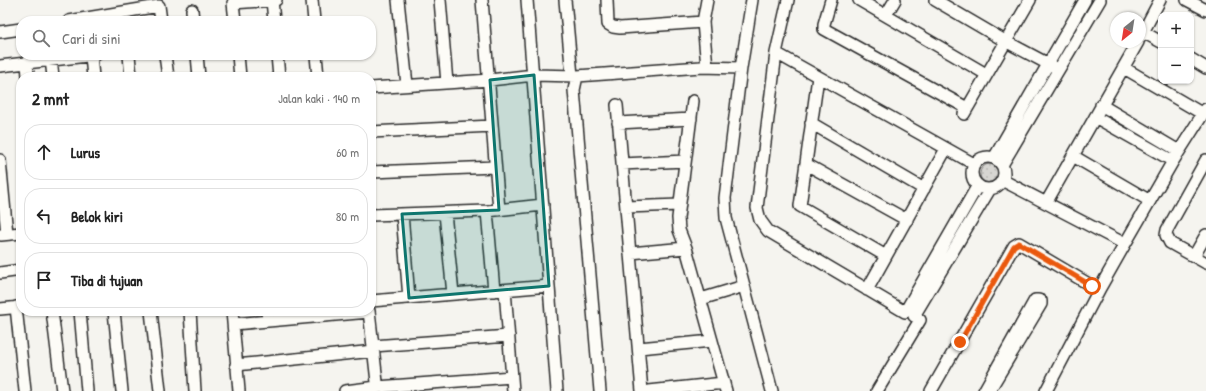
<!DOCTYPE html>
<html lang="id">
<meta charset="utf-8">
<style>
body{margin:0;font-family:"Patrick Hand",sans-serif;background:#f2f2f2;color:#222}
.controls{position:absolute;right:12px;top:12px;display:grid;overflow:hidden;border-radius:8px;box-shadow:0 1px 3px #0004}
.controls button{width:36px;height:36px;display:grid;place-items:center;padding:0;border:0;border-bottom:1px solid #e0e0e0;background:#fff;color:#222;font:20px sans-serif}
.compass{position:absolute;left:1110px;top:12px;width:36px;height:36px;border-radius:50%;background:#fff;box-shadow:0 1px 3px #0004;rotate:210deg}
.stop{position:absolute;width:12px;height:12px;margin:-9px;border:3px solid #ea580c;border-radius:50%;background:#fff}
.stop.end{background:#ea580c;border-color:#fff;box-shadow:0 1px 4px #0008}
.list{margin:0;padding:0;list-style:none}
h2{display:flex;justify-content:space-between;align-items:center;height:52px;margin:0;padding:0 16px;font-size:17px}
h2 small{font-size:13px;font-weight:400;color:#767676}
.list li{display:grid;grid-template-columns:26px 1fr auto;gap:12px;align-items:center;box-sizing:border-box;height:56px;margin:0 8px 8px;padding:0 8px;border:1px solid #e0e0e0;border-radius:16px}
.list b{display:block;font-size:15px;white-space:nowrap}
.list em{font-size:13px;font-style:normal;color:#767676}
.icon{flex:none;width:22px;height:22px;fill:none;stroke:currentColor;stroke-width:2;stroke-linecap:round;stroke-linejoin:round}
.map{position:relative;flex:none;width:1206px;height:391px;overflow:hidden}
.search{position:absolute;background:#fff;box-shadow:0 1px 3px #0004;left:16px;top:16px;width:360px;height:44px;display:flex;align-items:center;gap:10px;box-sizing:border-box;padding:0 14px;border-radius:16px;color:#767676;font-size:15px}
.panel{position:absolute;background:#fff;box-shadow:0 1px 3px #0004;left:16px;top:72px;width:360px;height:244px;border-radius:16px}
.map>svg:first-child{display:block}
</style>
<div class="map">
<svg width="1206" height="391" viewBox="0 0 1206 391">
<defs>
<pattern id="park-dots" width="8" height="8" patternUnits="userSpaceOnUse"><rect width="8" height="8" fill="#d7d6d2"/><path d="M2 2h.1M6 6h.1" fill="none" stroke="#b9b8b4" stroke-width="1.8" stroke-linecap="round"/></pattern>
</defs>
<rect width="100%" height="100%" fill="#f5f4ef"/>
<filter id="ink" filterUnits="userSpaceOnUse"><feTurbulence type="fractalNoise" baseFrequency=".025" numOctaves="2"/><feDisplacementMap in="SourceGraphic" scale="8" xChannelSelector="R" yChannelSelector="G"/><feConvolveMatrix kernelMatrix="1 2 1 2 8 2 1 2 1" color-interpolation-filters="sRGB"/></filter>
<g filter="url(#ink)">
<path fill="url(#park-dots)" stroke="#81807e" d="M980 174a10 10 0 1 1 20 0a10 10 0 1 1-20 0Z"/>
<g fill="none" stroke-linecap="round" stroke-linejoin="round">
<defs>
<path id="minor" d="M 272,0 L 274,21
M 312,0 L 314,21
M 398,0 L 407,85
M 440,0 L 447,83
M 482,0 L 499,210
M 527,0 L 557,391
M 565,0 L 572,76
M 607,0 L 608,24 L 613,27 L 620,28 L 703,22
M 707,0 L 703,22 L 707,67
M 752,0 L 741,68 L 725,198 L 726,218 L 772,391
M 788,0 L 776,53 L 757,208 L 760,220 L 768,231 L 905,312 L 978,185
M 831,0 L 824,24 L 824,29 L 967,108
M 859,0 L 986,74
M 935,0 L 1005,41 L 1054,67
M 1187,0 L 1206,10
M 192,10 L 193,21
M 886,15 L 895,0
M 69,21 L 159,6 L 161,21
M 235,21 L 233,3 L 276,0
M 0,32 L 21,29
M 1143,32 L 1161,42
M 1140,38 L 1160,0
M 776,53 L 974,164
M 129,55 L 131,77
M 165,55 L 168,77
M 197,55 L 199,77
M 238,55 L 240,77
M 277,55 L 279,77
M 316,55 L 318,77
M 91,56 L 93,77
M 51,59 L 53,77
M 1191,59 L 1206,68
M 27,62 L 28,77
M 0,66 L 96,55
M 1124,68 L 1203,114
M 818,77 L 800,206 L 886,256
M 371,88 L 490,80 L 534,75 L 577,76
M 693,101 L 678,218 L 679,230 L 686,248 L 726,391
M 617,105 L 642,391
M 1101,105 L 1179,151
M 964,114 L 1030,0
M 1095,117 L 1173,161 L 1206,109
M 618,123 L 691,119
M 811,123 L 924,189
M 371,132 L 492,126
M 1073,156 L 1150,201
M972 173a16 16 0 1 1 32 0a16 16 0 1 1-32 0Z
M 994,158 L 1085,0
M 0,160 L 7,234
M 1206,160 L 1167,230 L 1166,235 L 1170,243 L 1206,263
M 622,164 L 685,161
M 806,164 L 907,220
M 1002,165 L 1100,0
M 371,172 L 495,167
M 1046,203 L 1138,42
M 626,207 L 679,205
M 487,211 L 494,291
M 445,213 L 453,294
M 402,214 L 409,298
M 371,215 L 487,211 L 543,205
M 1,235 L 21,233
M 1125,244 L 1173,161
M 630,253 L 686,248
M 1194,256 L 1206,235
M 0,273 L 21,270
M 505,290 L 513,391
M 867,290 L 946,149
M 701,299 L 744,286
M 371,301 L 549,286
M 16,307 L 25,391
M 0,309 L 21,307
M 52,311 L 62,391
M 80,311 L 87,391
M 114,311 L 122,391
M 151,311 L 160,391
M 190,311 L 195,391
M 232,311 L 239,391
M 267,311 L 268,321
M 369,311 L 378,391
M 914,316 L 990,189
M 234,324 L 369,312
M 373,346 L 509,336
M 639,348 L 712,341
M 236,365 L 374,351
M 345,391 L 377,387 L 512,377
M 600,391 L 574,90 L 577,76 L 701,67 L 741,68
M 649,391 L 724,383
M 877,391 L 920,320
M 931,391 L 1014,246 L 1019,243 L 1092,286 L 1100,288 L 1125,244 L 1002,180
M 984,391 L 1035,300 L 1038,300 L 1041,301 L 1041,304 L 989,391
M 1046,391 L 1100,288"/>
</defs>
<use href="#minor" stroke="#2b2b2b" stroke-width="14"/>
<use href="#minor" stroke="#fdfcf7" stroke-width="11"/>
</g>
</g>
<g fill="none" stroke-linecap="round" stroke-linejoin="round" filter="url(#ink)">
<path stroke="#ea580c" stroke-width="5" d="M 960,342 L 1014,246 L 1019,243 L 1092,286"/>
</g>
<path fill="#0f766e" fill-opacity="0.2" stroke="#0f766e" stroke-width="3" stroke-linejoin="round" d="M 534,75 L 549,286 L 409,298 L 402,214 L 499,210 L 490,80 Z"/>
</svg>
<div class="controls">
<button>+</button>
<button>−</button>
</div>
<svg class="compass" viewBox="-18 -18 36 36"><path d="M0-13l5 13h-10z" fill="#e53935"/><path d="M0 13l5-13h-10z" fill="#767676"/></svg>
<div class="stop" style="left:1092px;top:286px"></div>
<div class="stop end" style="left:960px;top:342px"></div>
<div class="search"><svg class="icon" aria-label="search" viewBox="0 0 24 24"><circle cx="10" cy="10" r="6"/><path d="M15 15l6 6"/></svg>Cari di sini</div>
<section class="panel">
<h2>2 mnt<small>Jalan kaki · 140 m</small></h2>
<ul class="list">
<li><svg class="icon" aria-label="ahead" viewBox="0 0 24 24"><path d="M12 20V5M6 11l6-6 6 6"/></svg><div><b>Lurus</b></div><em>60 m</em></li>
<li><svg class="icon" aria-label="left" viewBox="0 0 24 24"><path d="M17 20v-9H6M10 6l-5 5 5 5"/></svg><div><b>Belok kiri</b></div><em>80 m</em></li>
<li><svg class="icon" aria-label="arrive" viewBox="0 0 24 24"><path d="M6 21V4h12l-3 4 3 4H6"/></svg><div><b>Tiba di tujuan</b></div></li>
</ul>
</section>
</div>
